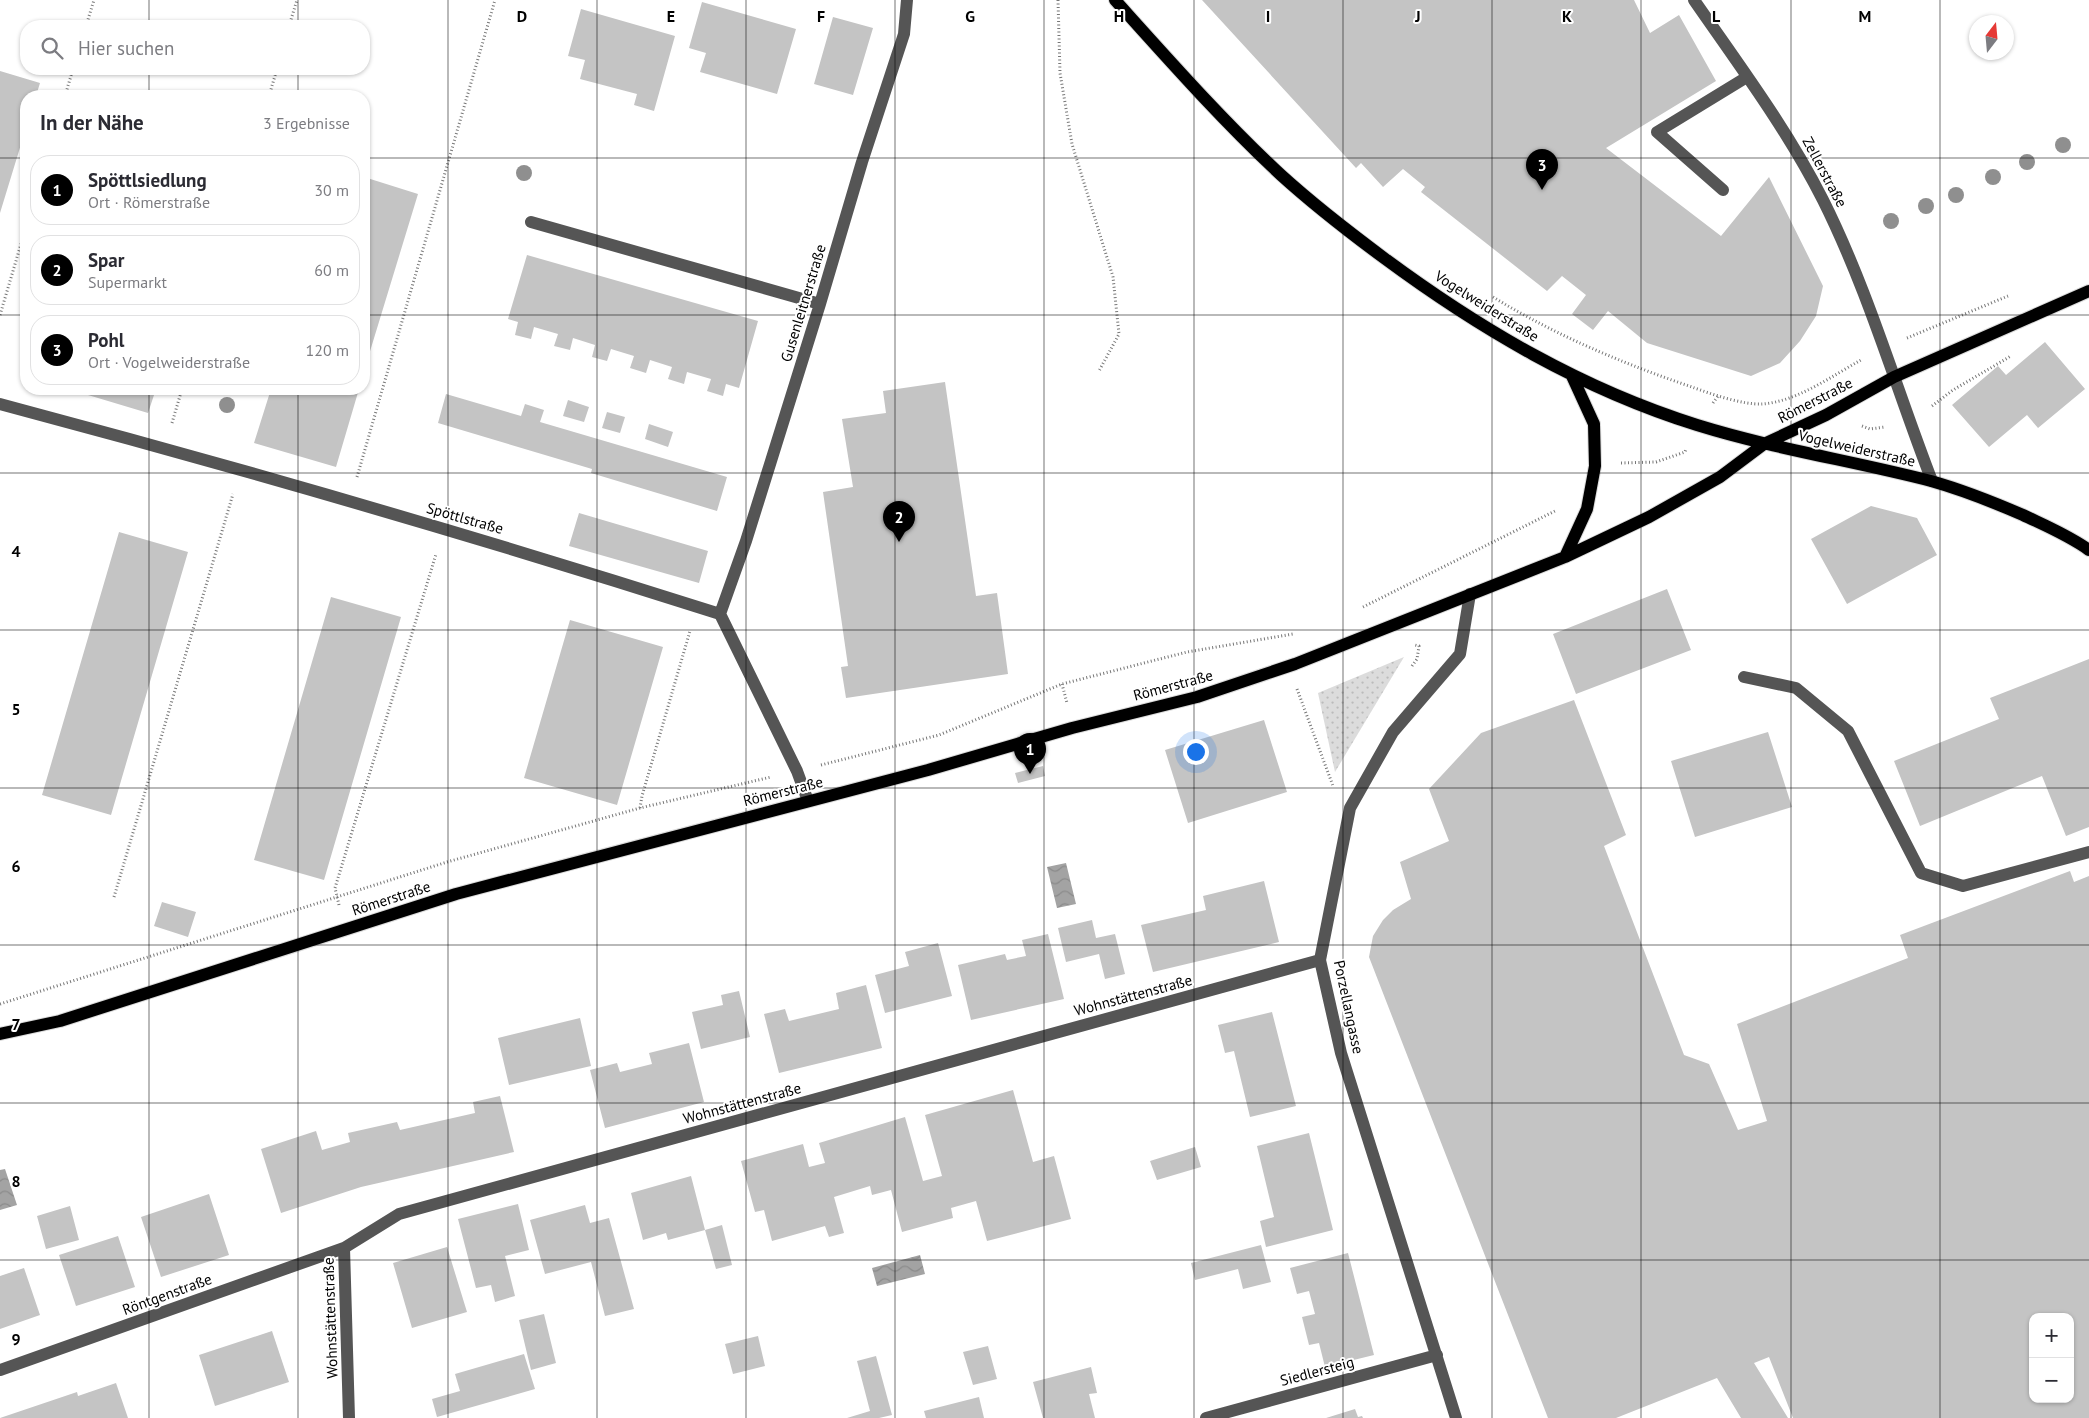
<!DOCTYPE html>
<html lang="de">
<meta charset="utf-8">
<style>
body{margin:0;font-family:"PT Sans",sans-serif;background:#f2f2f3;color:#2b2b33}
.controls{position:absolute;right:15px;bottom:15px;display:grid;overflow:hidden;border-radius:10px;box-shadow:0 1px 4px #0004}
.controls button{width:45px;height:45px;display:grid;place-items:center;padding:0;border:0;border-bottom:1px solid #e1e1e2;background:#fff;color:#2b2b33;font:25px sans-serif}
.compass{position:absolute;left:1969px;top:15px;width:45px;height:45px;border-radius:50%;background:#fff;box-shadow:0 1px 4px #0004;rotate:16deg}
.you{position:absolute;left:1195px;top:751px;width:18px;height:18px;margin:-12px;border:4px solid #fff;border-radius:50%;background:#1a73e8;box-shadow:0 0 0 8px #1a73e833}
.badge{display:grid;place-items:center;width:32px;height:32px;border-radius:50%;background:#000;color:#fff;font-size:16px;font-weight:700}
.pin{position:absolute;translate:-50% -41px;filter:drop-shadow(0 1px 2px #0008)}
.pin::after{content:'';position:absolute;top:26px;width:18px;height:15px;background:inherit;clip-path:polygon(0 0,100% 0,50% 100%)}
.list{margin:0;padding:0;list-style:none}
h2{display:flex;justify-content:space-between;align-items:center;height:65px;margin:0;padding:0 20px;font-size:21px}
h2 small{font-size:16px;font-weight:400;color:#7c7c81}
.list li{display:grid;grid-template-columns:32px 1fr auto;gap:15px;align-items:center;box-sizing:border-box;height:70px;margin:0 10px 10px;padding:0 10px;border:1px solid #e1e1e2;border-radius:20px}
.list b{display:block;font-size:19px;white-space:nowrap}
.list p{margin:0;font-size:16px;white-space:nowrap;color:#7c7c81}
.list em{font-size:16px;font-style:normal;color:#7c7c81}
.icon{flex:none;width:28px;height:28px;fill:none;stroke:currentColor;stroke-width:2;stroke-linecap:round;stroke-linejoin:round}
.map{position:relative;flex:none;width:2089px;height:1418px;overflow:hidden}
.search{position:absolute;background:#fff;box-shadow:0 1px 4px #0004;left:20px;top:20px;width:350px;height:55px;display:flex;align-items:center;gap:12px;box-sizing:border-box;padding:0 18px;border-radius:20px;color:#7c7c81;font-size:19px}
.panel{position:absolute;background:#fff;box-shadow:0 1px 4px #0004;left:20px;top:90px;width:350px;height:305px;border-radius:20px}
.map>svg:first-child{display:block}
</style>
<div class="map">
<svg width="2089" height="1418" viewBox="0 0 2089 1418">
<defs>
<pattern id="grass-dots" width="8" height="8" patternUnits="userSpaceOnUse" patternTransform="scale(1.25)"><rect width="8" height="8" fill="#dcdcdc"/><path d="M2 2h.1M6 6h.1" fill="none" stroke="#bbb" stroke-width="1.8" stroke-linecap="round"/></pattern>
<pattern id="water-waves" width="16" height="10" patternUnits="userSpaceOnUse" patternTransform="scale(1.25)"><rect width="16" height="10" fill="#a3a3a3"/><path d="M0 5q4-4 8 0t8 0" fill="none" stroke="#8b8b8b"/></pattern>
</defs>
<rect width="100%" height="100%" fill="#fff"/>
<path fill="url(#grass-dots)" d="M 1404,657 L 1335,772 L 1318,693 Z"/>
<path fill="url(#water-waves)" d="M 1066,863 L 1076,904 L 1057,908 L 1047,867 Z
M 5,1169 L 17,1205 L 0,1210 L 0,1170 Z
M 920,1255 L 925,1274 L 877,1286 L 872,1268 Z"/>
<path fill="#c4c4c4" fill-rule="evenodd" d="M 1202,0 L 1634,0 L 1650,33 L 1679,15 L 1716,81 L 1606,148 L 1721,236 L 1769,177 L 1823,286 L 1816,316 L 1800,341 L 1780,363 L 1751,376 L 1647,343 L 1608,311 L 1593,330 L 1572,314 L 1586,295 L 1562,276 L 1547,291 L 1421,192 L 1425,187 L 1403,169 L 1383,187 L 1361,163 L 1356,168 Z
M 702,2 L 796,29 L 777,94 L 700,72 L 706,53 L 689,48 Z
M 581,9 L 675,36 L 654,111 L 634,105 L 637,94 L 580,79 L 585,60 L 568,56 Z
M 833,17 L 873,28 L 853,95 L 814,84 Z
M 0,71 L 40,83 L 36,96 L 26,96 L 26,128 L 0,213 Z
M 364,177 L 418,194 L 364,371 Z
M 527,255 L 758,321 L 739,388 L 726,384 L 723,396 L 707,391 L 711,379 L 687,372 L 684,384 L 668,379 L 672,367 L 650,360 L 646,373 L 630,368 L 634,356 L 611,349 L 607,361 L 592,357 L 595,345 L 573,338 L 570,350 L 554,346 L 558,334 L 534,327 L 531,339 L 515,335 L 518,322 L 508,319 Z
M 2045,342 L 2085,389 L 2038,428 L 2027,415 L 1989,447 L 1952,405 L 1998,366 L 2006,375 Z
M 945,382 L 976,596 L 997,593 L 1008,674 L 846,698 L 841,667 L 848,666 L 823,492 L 853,487 L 842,419 L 886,413 L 883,391 Z
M 68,389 L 156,389 L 148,413 Z
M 271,389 L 359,389 L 336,467 L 254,443 Z
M 446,394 L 521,416 L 525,404 L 544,410 L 540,422 L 727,477 L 717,511 L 591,473 L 592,469 L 438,423 Z
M 568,400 L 589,407 L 584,422 L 563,416 Z
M 607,412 L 625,417 L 620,433 L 602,428 Z
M 649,424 L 673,432 L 668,447 L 645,439 Z
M 1871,506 L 1917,518 L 1937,555 L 1847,604 L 1811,539 Z
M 579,513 L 708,551 L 699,583 L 569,546 Z
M 119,532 L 188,552 L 111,815 L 42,795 Z
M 1667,589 L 1691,650 L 1576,694 L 1553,634 Z
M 331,597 L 401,617 L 324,880 L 254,860 Z
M 570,620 L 663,647 L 617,805 L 524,778 Z
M 2089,659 L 2089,827 L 2066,836 L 2042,776 L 1920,826 L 1894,761 L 1999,719 L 1990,698 Z
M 1574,700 L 1626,835 L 1604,846 L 1684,1055 L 1709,1064 L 1738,1130 L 1767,1121 L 1737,1024 L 1908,958 L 1900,935 L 2070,871 L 2074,882 L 2089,876 L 2089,1418 L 1793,1418 L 1769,1357 L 1754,1363 L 1788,1418 L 1741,1418 L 1717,1378 L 1616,1418 L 1548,1418 L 1369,957 L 1373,936 L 1383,920 L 1393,910 L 1411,899 L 1400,862 L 1449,841 L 1429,789 L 1481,733 ZM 2033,1317 L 2070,1317 L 2070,1399 L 2033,1399 Z
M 1264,720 L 1287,792 L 1188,823 L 1165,750 Z
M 1768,732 L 1792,807 L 1695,837 L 1671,761 Z
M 1043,766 L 1045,776 L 1018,783 L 1015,773 Z
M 1264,881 L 1279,942 L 1153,972 L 1141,925 L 1206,910 L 1203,896 Z
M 162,902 L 196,912 L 188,937 L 154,926 Z
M 1092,920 L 1096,938 L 1115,934 L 1125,974 L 1105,979 L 1099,954 L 1066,962 L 1058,928 Z
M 1048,934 L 1064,999 L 971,1020 L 958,965 L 1005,954 L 1007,960 L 1026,956 L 1022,940 Z
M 938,943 L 952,996 L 885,1013 L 875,975 L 909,966 L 905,952 Z
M 866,985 L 882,1048 L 779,1073 L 764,1014 L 785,1009 L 789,1021 L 839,1009 L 836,993 Z
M 739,991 L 750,1037 L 701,1049 L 692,1012 L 723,1005 L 721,995 Z
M 1272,1012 L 1296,1106 L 1250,1117 L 1234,1051 L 1225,1053 L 1218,1025 Z
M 580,1018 L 591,1066 L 509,1085 L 498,1038 Z
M 689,1043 L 704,1102 L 605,1128 L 590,1070 L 617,1063 L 620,1072 L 652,1064 L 649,1053 Z
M 1013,1090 L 1033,1162 L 1054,1156 L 1071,1219 L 987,1241 L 976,1201 L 951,1208 L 953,1218 L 902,1232 L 891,1190 L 872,1195 L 870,1186 L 834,1197 L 844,1233 L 829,1237 L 825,1226 L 772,1241 L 764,1210 L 755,1212 L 741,1161 L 803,1144 L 809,1167 L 825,1163 L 819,1143 L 905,1117 L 923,1181 L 942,1176 L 925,1115 Z
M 500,1096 L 514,1152 L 361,1187 L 281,1213 L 261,1149 L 316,1131 L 322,1150 L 350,1142 L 348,1133 L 397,1122 L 400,1130 L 475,1113 L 473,1102 Z
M 1309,1133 L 1333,1230 L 1266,1247 L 1260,1221 L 1274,1217 L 1257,1146 Z
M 1195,1147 L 1201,1167 L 1157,1180 L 1150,1161 Z
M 691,1176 L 705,1230 L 668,1240 L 666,1233 L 643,1240 L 631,1193 Z
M 209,1194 L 229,1255 L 161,1277 L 141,1217 Z
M 518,1204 L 529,1250 L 505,1256 L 515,1296 L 495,1302 L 491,1285 L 476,1288 L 458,1219 Z
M 585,1205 L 590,1223 L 609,1218 L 634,1309 L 605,1316 L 591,1262 L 545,1274 L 530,1220 Z
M 70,1206 L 79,1240 L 46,1249 L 37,1216 Z
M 722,1225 L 732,1265 L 716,1269 L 705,1230 Z
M 118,1236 L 135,1287 L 76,1306 L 59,1255 Z
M 1261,1245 L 1271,1282 L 1243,1289 L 1238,1269 L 1195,1280 L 1191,1263 Z
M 447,1247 L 467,1312 L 412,1328 L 393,1263 Z
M 1348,1253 L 1374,1355 L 1325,1367 L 1319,1343 L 1309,1345 L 1302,1317 L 1315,1314 L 1309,1291 L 1297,1294 L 1290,1268 Z
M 24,1268 L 40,1315 L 0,1329 L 0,1276 Z
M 544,1314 L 556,1363 L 531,1370 L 519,1320 Z
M 272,1331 L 289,1382 L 215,1406 L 199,1355 Z
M 758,1336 L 765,1366 L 733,1374 L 725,1344 Z
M 988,1346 L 997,1379 L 973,1385 L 963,1352 Z
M 524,1354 L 535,1389 L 437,1417 L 432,1399 L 460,1391 L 455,1374 Z
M 876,1356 L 892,1415 L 879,1418 L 847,1418 L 870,1411 L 857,1361 Z
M 1091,1367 L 1097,1393 L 1089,1394 L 1095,1418 L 1043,1418 L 1033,1382 Z
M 116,1383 L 128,1418 L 0,1418 L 77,1392 L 78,1396 Z
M 979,1397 L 984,1418 L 926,1418 L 924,1411 Z
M 1355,1409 L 1358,1417 L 1362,1416 L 1363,1418 L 1326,1418 Z"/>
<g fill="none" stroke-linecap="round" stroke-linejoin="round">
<defs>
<path id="major" d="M 1115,0 C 1169,60 1222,120 1281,175 C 1314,205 1349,232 1384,258 C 1480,329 1582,389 1697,425 C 1774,449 1854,461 1931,481 C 1963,490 1993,502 2023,515 C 2046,526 2068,535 2089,550
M 1565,557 L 1587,509 L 1595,466 L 1594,424 L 1572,376
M 0,1034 L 60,1021 L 456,894 L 928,770 L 1072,728 L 1197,697 L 1295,664 L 1565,557 L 1649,517 L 1720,477 L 1764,444 L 1826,415 L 1894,377 L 2089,291"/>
</defs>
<use href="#major" stroke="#dbdbdb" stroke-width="14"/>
<path stroke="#777" stroke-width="3" stroke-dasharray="1 2.5" stroke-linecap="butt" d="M 1058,0 L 1060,73 L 1072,144 L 1113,277 L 1119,334 L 1099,371
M 86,26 L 94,0
M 289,26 L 297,0
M 65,96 L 73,69
M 269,96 L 277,69
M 1493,297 C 1555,335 1624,364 1692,387 C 1711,394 1743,405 1762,404 C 1796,402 1832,376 1861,360
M 0,315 L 26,227
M 1907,338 L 2008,296
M 1713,403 L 1718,396
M 1932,406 L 1953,390 L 2011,356
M 172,423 L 182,389
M 1862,426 L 1870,429 L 1885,427
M 1621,463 L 1656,462 L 1685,452 L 1686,449
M 357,477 L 495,0
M 1363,607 L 1557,510
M 1412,666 L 1417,659 L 1419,646 L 1415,645
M 1062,684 L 1067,703
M 1297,689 L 1333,786
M 821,765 L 939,735 L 1062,684 L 1187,652 L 1293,634
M 640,808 L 642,796 L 690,631
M 114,897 L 233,494
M 339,905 L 335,888 L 436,554
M 0,1004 L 447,862 L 640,808 L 771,777"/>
<path stroke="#555" stroke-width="12" d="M 1694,0 C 1739,65 1787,129 1823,200 C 1868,290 1896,388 1932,481
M 1723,190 L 1657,132 L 1747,77
M 531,222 L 820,304
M 0,404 C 241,468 481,538 720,614 L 797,771 L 808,801
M 720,614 L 746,541 L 820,304 L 862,162 L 904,34 L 907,0
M 1744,677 L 1796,688 L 1848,731 L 1921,873 L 1963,886 L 2089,852
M 0,1370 L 344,1248
M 349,1418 L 344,1248 L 399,1214 L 1320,960
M 1206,1418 L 1437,1355
M 1456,1418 L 1341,1053 L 1320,960 L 1350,808 L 1393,732 L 1460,654 L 1470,594"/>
<use href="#major" stroke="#000" stroke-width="12"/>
</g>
<g fill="#8f8f8f">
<circle cx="2063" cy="145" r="8"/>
<circle cx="2027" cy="162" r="8"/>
<circle cx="524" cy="173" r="8"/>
<circle cx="1993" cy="177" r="8"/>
<circle cx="1956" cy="195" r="8"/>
<circle cx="1926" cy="206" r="8"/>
<circle cx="1891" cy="221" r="8"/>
<circle cx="227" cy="405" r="8"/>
</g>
<path fill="none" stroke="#000" stroke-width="1" stroke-opacity="0.55" d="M 149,0 L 149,26M 298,0 L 298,26M 448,0 L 448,1418M 597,0 L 597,1418M 746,0 L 746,1418M 895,0 L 895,1418M 1044,0 L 1044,1418M 1194,0 L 1194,1418M 1343,0 L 1343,1418M 1492,0 L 1492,1418M 1641,0 L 1641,1418M 1791,0 L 1791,1418M 1940,0 L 1940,1418M 149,69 L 149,96M 298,69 L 298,96M 0,158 L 26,158M 364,158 L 2089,158M 0,315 L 26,315M 364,315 L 2089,315M 149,389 L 149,1418M 298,389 L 298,1418M 0,473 L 2089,473M 0,630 L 2089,630M 0,788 L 2089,788M 0,945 L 2089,945M 0,1103 L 2089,1103M 0,1260 L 2089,1260"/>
<g text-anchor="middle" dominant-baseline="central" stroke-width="4" stroke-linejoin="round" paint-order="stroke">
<g font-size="15" fill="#000" stroke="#fff">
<text transform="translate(1825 172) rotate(62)">Zellerstraße</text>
<text transform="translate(803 303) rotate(-73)">Gusenleitnerstraße</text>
<text transform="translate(1487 306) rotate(32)">Vogelweiderstraße</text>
<text transform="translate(1815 400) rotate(-27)">Römerstraße</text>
<text transform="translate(1857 448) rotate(13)">Vogelweiderstraße</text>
<text transform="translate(465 518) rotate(16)">Spöttlstraße</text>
<text transform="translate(1173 685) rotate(-15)">Römerstraße</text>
<text transform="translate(783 791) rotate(-14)">Römerstraße</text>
<text transform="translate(391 898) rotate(-18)">Römerstraße</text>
<text transform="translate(1133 995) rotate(-15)">Wohnstättenstraße</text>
<text transform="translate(1349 1007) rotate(78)">Porzellangasse</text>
<text transform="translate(742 1103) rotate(-15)">Wohnstättenstraße</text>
<text transform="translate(167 1294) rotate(-20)">Röntgenstraße</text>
<text transform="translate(330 1318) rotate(-92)">Wohnstättenstraße</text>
<text transform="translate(1317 1371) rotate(-15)">Siedlersteig</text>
</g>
</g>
<g font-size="16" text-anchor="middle" font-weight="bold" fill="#000" stroke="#fff" stroke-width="4" stroke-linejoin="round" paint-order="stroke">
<text x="522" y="22">D</text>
<text x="671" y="22">E</text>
<text x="821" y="22">F</text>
<text x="970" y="22">G</text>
<text x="1119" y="22">H</text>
<text x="1268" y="22">I</text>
<text x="1418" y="22">J</text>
<text x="1567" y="22">K</text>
<text x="1716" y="22">L</text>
<text x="1865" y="22">M</text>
<text x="16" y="557">4</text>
<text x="16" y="715">5</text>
<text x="16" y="872">6</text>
<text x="16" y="1030">7</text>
<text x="16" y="1187">8</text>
<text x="16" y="1345">9</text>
</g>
</svg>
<div class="controls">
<button>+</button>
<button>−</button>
</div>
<svg class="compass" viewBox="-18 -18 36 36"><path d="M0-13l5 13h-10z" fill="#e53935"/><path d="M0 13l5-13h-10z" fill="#7c7c81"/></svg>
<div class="you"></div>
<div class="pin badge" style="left:1030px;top:774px">1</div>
<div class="pin badge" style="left:899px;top:542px">2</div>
<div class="pin badge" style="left:1542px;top:190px">3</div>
<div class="search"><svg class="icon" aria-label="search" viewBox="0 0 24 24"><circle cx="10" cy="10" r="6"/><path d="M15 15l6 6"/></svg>Hier suchen</div>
<section class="panel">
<h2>In der Nähe<small>3 Ergebnisse</small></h2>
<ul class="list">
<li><span class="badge">1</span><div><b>Spöttlsiedlung</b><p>Ort · Römerstraße</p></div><em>30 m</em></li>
<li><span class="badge">2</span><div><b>Spar</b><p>Supermarkt</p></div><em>60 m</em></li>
<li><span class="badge">3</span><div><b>Pohl</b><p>Ort · Vogelweiderstraße</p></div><em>120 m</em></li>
</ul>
</section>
</div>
